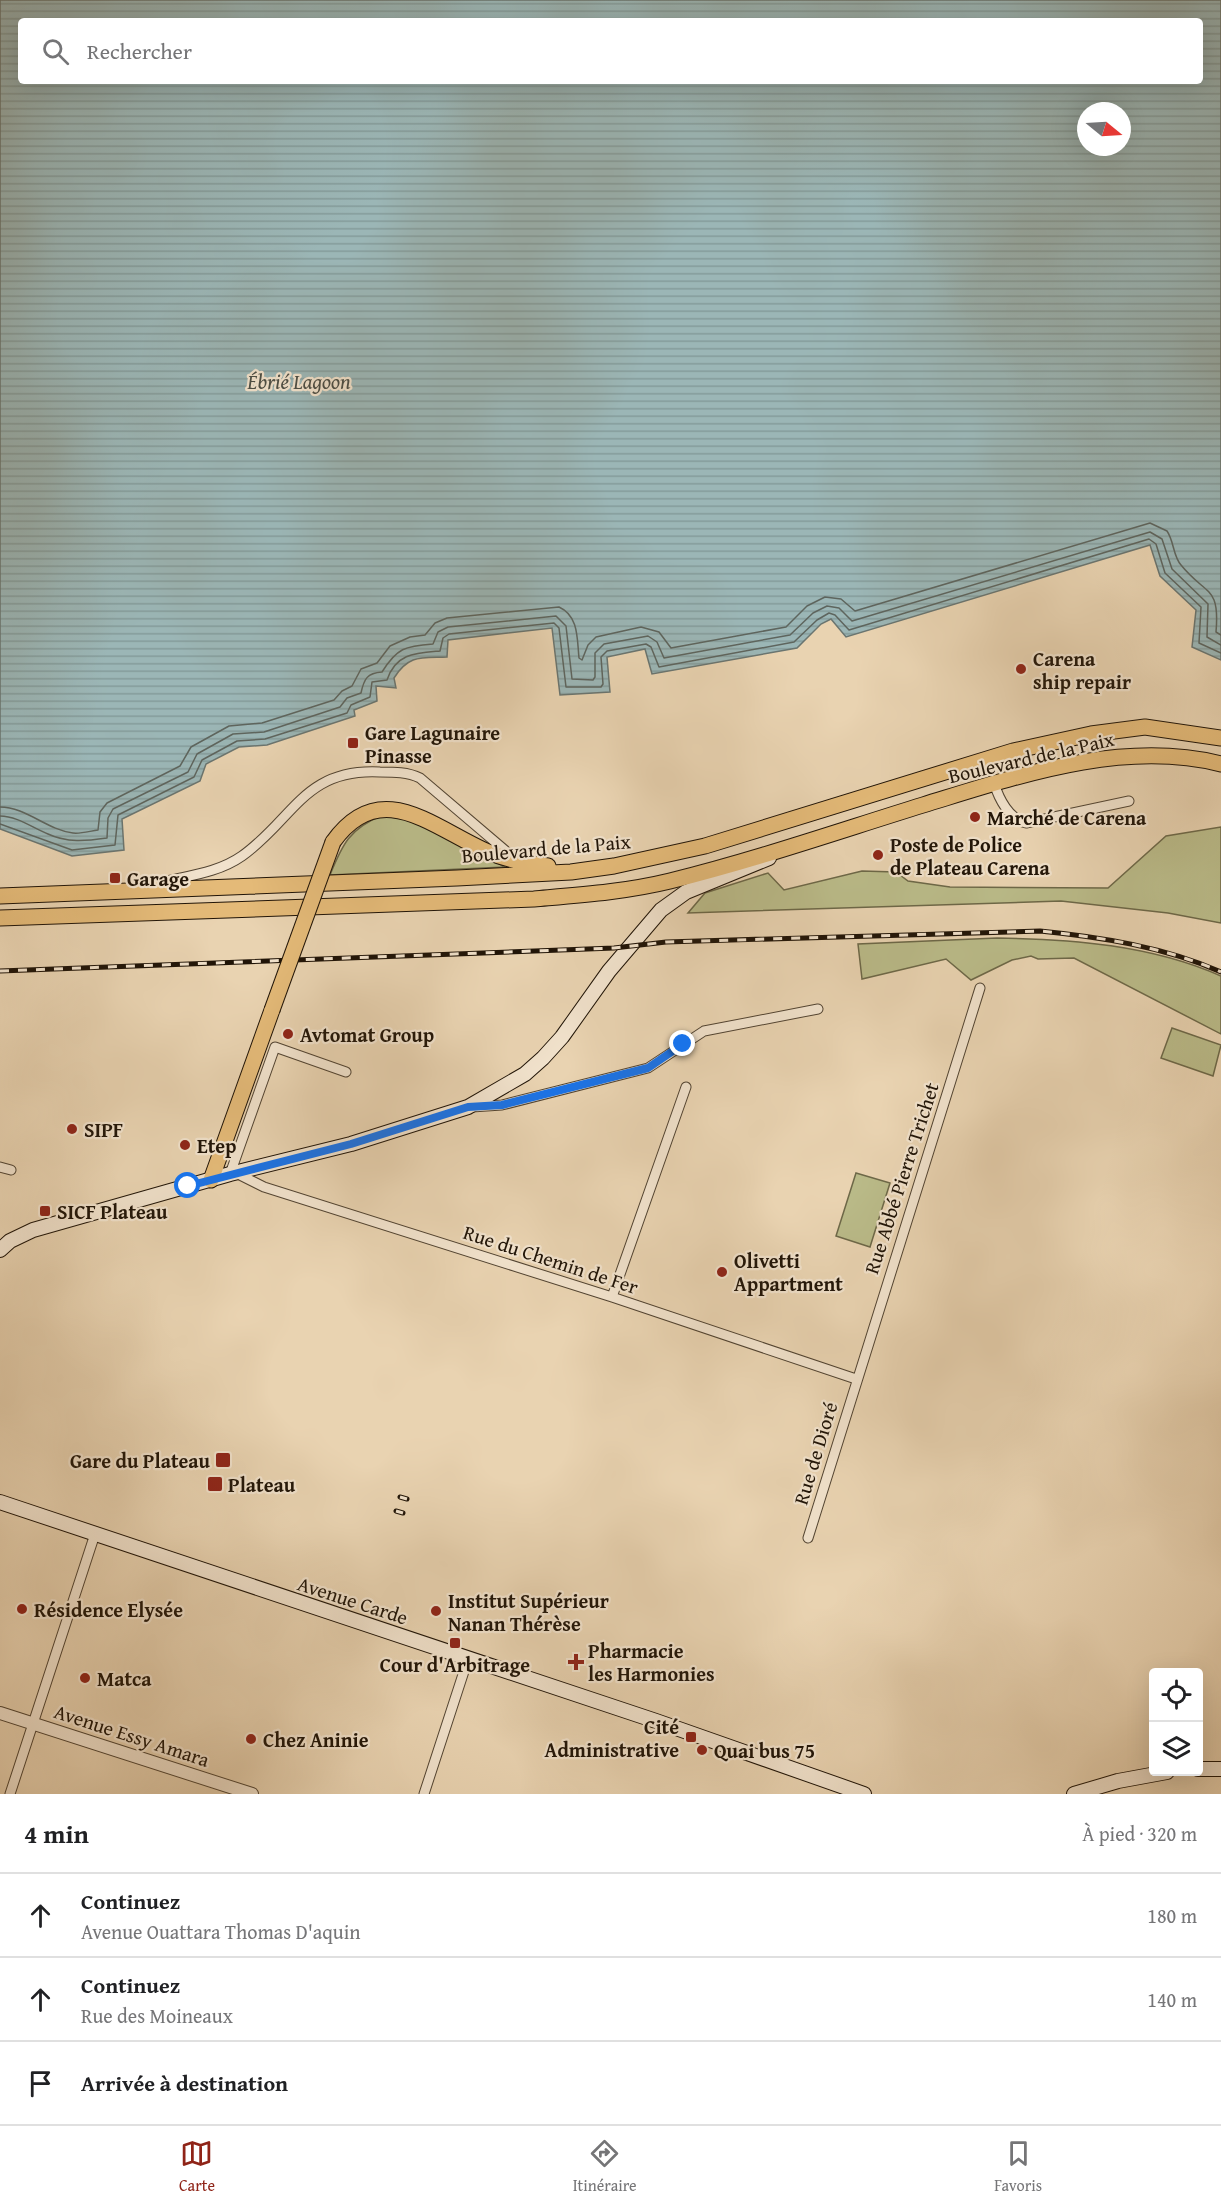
<!DOCTYPE html>
<html lang="fr">
<meta charset="utf-8">
<style>
body{margin:0;font-family:"Gentium Book Plus",serif;background:#f2f2f2;color:#202124}
.controls{position:absolute;right:18px;bottom:18px;display:grid;overflow:hidden;border-radius:6px;box-shadow:0 6px 24px #0002}
.controls button{width:54px;height:54px;display:grid;place-items:center;padding:0;border:0;border-bottom:2px solid #e0e0e0;background:#fff;color:#202124;font:30px sans-serif}
.compass{position:absolute;left:1077px;top:102px;width:54px;height:54px;border-radius:50%;background:#fff;box-shadow:0 6px 24px #0002;rotate:108deg}
.stop{position:absolute;width:18px;height:18px;margin:-14px;border:4px solid #1a73e8;border-radius:50%;background:#fff}
.stop.end{background:#1a73e8;border-color:#fff;box-shadow:0 2px 6px #0008}
.list{margin:0;padding:0;list-style:none}
h2{display:flex;justify-content:space-between;align-items:center;height:78px;margin:0;padding:0 24px;font-size:26px}
h2 small{font-size:20px;font-weight:400;color:#757577}
.list li{display:grid;grid-template-columns:39px 1fr auto;gap:18px;align-items:center;box-sizing:border-box;height:84px;padding:0 24px;border-top:2px solid #e0e0e0}
.list b{display:block;font-size:22px;white-space:nowrap}
.list p{margin:0;font-size:20px;white-space:nowrap;color:#757577}
.list em{font-size:20px;font-style:normal;color:#757577}
.icon{flex:none;width:33px;height:33px;fill:none;stroke:currentColor;stroke-width:2;stroke-linecap:round;stroke-linejoin:round}
.map{position:relative;flex:none;width:1221px;height:1794px;overflow:hidden}
.search{position:absolute;background:#fff;box-shadow:0 6px 24px #0002;left:18px;right:18px;top:18px;height:66px;display:flex;align-items:center;gap:15px;box-sizing:border-box;padding:0 21px;border-radius:6px;color:#757577;font-size:22px}
.sheet{height:330px;background:#fff}
nav{display:flex;justify-content:space-around;align-items:center;box-sizing:border-box;height:84px;border-top:2px solid #e0e0e0;background:#fff;font-size:16px;color:#757577}
nav a{display:grid;justify-items:center;gap:3px}
nav .on{color:#8f2418}
.map>svg:first-child{display:block}
</style>
<div class="map">
<svg width="1221" height="1794" viewBox="0 0 1221 1794">
<defs>
<pattern id="water-rules" width="6" height="5" patternUnits="userSpaceOnUse" patternTransform="scale(1.5)"><rect width="6" height="5" fill="#9bb6b6"/><path d="M0 2.5h6" fill="none" stroke="#859c9b"/></pattern>
</defs>
<rect width="100%" height="100%" fill="#e9d3b1"/>
<filter id="stains"><feTurbulence type="fractalNoise" baseFrequency=".00333" numOctaves="4"/><feColorMatrix values="0 0 0 0 .2 0 0 0 0 .09 0 0 0 0 .02 0 0 0 .5 -.17"/></filter>
<radialGradient id="worn" r=".72"><stop offset=".6" stop-color="#630" stop-opacity="0"/><stop offset="1" stop-color="#630" stop-opacity=".3"/></radialGradient>
<path fill="#babb89" stroke="#6d6848" stroke-width="1.5" d="M 381,816 C 424,817 468,848 505,867 L 330,875 C 342,845 350,828 381,816 Z
M 1221,827 L 1221,923 L 1168,913 L 1061,901 L 688,913 L 705,893 L 768,873 L 784,890 L 862,871 L 896,872 L 908,881 L 950,887 L 1108,888 L 1166,836 Z
M 997,938 C 1072,939 1151,945 1221,976 L 1221,1034 L 1074,958 L 1038,959 L 1031,956 L 1012,960 L 971,980 L 946,959 L 862,979 L 858,944 Z
M 1172,1028 L 1221,1045 L 1213,1076 L 1161,1058 Z
M 856,1173 L 890,1183 L 870,1247 L 836,1236 Z"/>
<path fill="url(#water-rules)" stroke="#6a7570" stroke-width="1.5" fill-rule="evenodd" d="M 0,0 L 1221,0 L 1221,660 L 1192,647 L 1196,610 L 1160,576 L 1150,545 L 846,637 L 831,619 L 821,624 L 797,648 L 652,674 L 645,649 L 607,657 L 610,692 L 560,695 L 552,628 L 448,640 L 447,657 C 422,658 409,654 394,678 L 396,688 L 376,686 L 377,701 L 354,710 L 355,716 L 267,745 L 239,747 L 206,764 L 200,781 L 122,819 L 124,850 L 72,856 L 0,829 ZM 21,21 L 1200,21 L 1200,81 L 21,81 ZM 1086,111 L 1122,111 L 1122,147 L 1086,147 Z"/>
<g fill="none" stroke-linecap="round" stroke-linejoin="round">
<path stroke="#5e655e" stroke-width="1.5" d="M 0,807 C 26,807 47,830 73,833 C 81,834 90,831 98,830 L 100,812 L 107,803 L 180,766 L 191,747 L 229,726 L 262,723 L 334,700 L 342,691 L 352,686 L 361,669 L 377,663 L 390,646 L 410,637 L 425,635 L 435,623 L 447,618 L 559,607 C 579,616 577,639 579,658 L 582,660 L 588,645 L 596,637 L 641,627 L 659,632 L 671,648 L 786,627 L 807,606 L 825,597 L 841,599 L 855,611 L 1150,523 L 1167,531 C 1174,541 1173,556 1181,565 C 1206,596 1220,585 1216,632 L 1221,635
M 0,816 C 17,816 33,828 48,834 C 67,843 86,841 107,838 L 108,818 L 113,809 L 188,772 L 197,754 L 233,734 L 264,732 L 340,707 L 347,698 L 361,693 C 364,679 367,673 382,672 C 397,648 405,646 433,644 L 438,632 L 448,627 L 556,616 L 566,626 L 572,679 L 593,680 L 595,677 L 595,653 L 604,644 L 648,636 L 657,642 L 664,658 L 790,635 L 813,613 L 827,606 L 839,608 L 852,621 L 1150,532 L 1162,539 L 1172,569 L 1208,604 L 1207,637 L 1221,645
M 0,824 L 72,850 L 115,845 L 118,815 L 194,777 L 202,760 L 237,741 L 265,739 L 347,713 L 351,705 L 370,697 L 372,682 L 387,680 C 396,653 416,653 440,651 L 443,638 L 449,634 L 554,623 L 559,628 L 566,687 L 601,687 L 603,684 L 601,657 L 607,651 L 646,644 L 651,647 L 659,667 L 794,642 L 817,620 L 829,613 L 835,615 L 849,630 L 1149,539 L 1156,544 L 1165,573 L 1201,607 L 1199,643 L 1221,653"/>
<defs>
<path id="minor" d="M 994,783 C 999,799 1009,819 1026,823 L 1129,801
M 151,885 C 181,876 215,875 242,856 C 294,819 304,768 380,772 C 394,772 408,772 420,778 L 514,858
M 472,1107 L 502,1105 L 648,1068 L 704,1031 L 818,1009
M 0,1167 L 11,1170
M 236,1173 L 264,1187 L 612,1297 L 856,1379
M 230,1174 L 275,1047 L 346,1072
M 612,1297 L 686,1087
M 808,1538 L 980,988
M 10,1794 L 95,1534
M 424,1794 L 468,1659"/>
<path id="tertiary" d="M 0,1713 L 252,1794"/>
<path id="secondary" d="M 0,1250 L 10,1241 L 33,1230 L 230,1174 L 351,1144 L 468,1107 L 525,1074 L 543,1058 L 562,1037 L 609,971 L 661,910 L 686,892 L 769,858
M 0,1502 L 656,1721 L 864,1794
M 1198,1769 L 1221,1769
M 1074,1794 L 1118,1781 L 1167,1772"/>
<path id="primary" d="M 333,842 C 380,776 432,827 486,851 C 506,860 526,863 548,866
M 0,896 L 457,878 L 571,872 L 614,866 L 705,846 L 1013,751 L 1091,734 L 1145,727 L 1221,738
M 0,918 L 534,899 C 580,895 625,892 670,881 C 755,860 839,831 923,805 C 1018,776 1122,739 1221,764
M 211,1180 L 272,1010"/>
</defs>
<use href="#minor" stroke="#524432" stroke-width="11"/>
<use href="#tertiary" stroke="#524432" stroke-width="14"/>
<use href="#secondary" stroke="#201407" stroke-width="16"/>
<use href="#primary" stroke="#201407" stroke-width="17"/>
<use href="#minor" stroke="#f1e2cc" stroke-width="9"/>
<use href="#tertiary" stroke="#f1e2cc" stroke-width="12"/>
<use href="#secondary" stroke="#f1e2cc" stroke-width="14"/>
<use href="#primary" stroke="#e4ba78" stroke-width="15"/>
<defs>
<path id="rail" d="M 0,971 L 614,948 L 666,942 L 1040,931 C 1101,937 1165,947 1221,972
M 400,1497 L 407,1499
M 396,1511 L 403,1513"/>
</defs>
<use href="#rail" stroke="#201407" stroke-width="5"/>
<use href="#rail" stroke="#f1e2cc" stroke-width="3" stroke-dasharray="9" stroke-linecap="butt"/>
<defs>
<path id="primary-bridge" d="M 272,1010 L 333,842"/>
</defs>
<use href="#primary-bridge" stroke="#201407" stroke-width="17" stroke-linecap="butt"/>
<use href="#primary-bridge" stroke="#e4ba78" stroke-width="15"/>
</g>
<g fill="none" stroke-linecap="round" stroke-linejoin="round">
<path stroke="#1a73e8" stroke-width="8" d="M 188,1186 L 351,1144 L 468,1107 L 502,1105 L 648,1068 L 683,1044"/>
</g>
<g fill="#8f2418" stroke="#f1e2cc" stroke-width="2">
<circle cx="1021" cy="669" r="6"/>
<rect x="347" y="737" width="12" height="12" rx="3"/>
<circle cx="975" cy="817" r="6"/>
<circle cx="878" cy="855" r="6"/>
<rect x="109" y="872" width="12" height="12" rx="3"/>
<circle cx="288" cy="1034" r="6"/>
<circle cx="72" cy="1129" r="6"/>
<circle cx="185" cy="1145" r="6"/>
<rect x="39" y="1205" width="12" height="12" rx="3"/>
<circle cx="722" cy="1272" r="6"/>
<rect x="215" y="1452" width="16" height="16" rx="3"/>
<rect x="207" y="1476" width="16" height="16" rx="3"/>
<circle cx="22" cy="1609" r="6"/>
<circle cx="436" cy="1611" r="6"/>
<rect x="449" y="1637" width="12" height="12" rx="3"/>
<path d="M573 1653h6v6h6v6h-6v6h-6v-6h-6v-6h6z"/>
<circle cx="85" cy="1678" r="6"/>
<rect x="685" y="1731" width="12" height="12" rx="3"/>
<circle cx="251" cy="1739" r="6"/>
<circle cx="702" cy="1750" r="6"/>
</g>
<g text-anchor="middle" dominant-baseline="central" stroke-width="4.5" stroke-linejoin="round" paint-order="stroke">
<g font-size="20" font-weight="bold" fill="#201407" stroke="#f1e2cc" text-anchor="start">
<text x="1033" y="658">Carena<tspan x="1033" dy="23">ship repair</tspan></text>
<text x="365" y="732">Gare Lagunaire<tspan x="365" dy="23">Pinasse</tspan></text>
<text x="987" y="817">Marché de Carena</text>
<text x="890" y="844">Poste de Police<tspan x="890" dy="23">de Plateau Carena</tspan></text>
<text x="127" y="878">Garage</text>
<text x="300" y="1034">Avtomat Group</text>
<text x="84" y="1129">SIPF</text>
<text x="197" y="1145">Etep</text>
<text x="57" y="1211">SICF Plateau</text>
<text x="734" y="1260">Olivetti<tspan x="734" dy="23">Appartment</tspan></text>
<text x="210" y="1460" text-anchor="end">Gare du Plateau</text>
<text x="228" y="1484">Plateau</text>
<text x="448" y="1600">Institut Supérieur<tspan x="448" dy="23">Nanan Thérèse</tspan></text>
<text x="34" y="1609">Résidence Elysée</text>
<text x="588" y="1650">Pharmacie<tspan x="588" dy="23">les Harmonies</tspan></text>
<text x="455" y="1664" text-anchor="middle">Cour d'Arbitrage</text>
<text x="97" y="1678">Matca</text>
<text x="679" y="1726" text-anchor="end">Cité<tspan x="679" dy="23">Administrative</tspan></text>
<text x="263" y="1739">Chez Aninie</text>
<text x="714" y="1750">Quai bus 75</text>
</g>
<g font-size="20" fill="#201407" stroke="#f1e2cc">
<text transform="translate(1031 757) rotate(-13)">Boulevard de la Paix</text>
<text transform="translate(546 848) rotate(-5)">Boulevard de la Paix</text>
<text transform="translate(901 1178) rotate(-72)">Rue Abbé Pierre Trichet</text>
<text transform="translate(551 1259) rotate(18)">Rue du Chemin de Fer</text>
<text transform="translate(815 1453) rotate(-73)">Rue de Dioré</text>
<text transform="translate(353 1600) rotate(18)">Avenue Carde</text>
<text transform="translate(132 1735) rotate(18)">Avenue Essy Amara</text>
</g>
<g font-size="21" font-style="italic" fill="#4b4d44" stroke="#f1e2cc">
<text x="299" y="381">Ébrié Lagoon</text>
</g>
</g>
<rect width="100%" height="100%" filter="url(#stains)"/>
<rect width="100%" height="100%" fill="url(#worn)"/>
</svg>
<div class="controls">
<button><svg class="icon" aria-label="locate" viewBox="0 0 24 24"><circle cx="12" cy="12" r="6"/><path d="M12 2v4M12 18v4M2 12h4M18 12h4"/></svg></button>
<button><svg class="icon" aria-label="layers" viewBox="0 0 24 24"><path d="M12 4l9 5-9 5-9-5zM3 14l9 5 9-5"/></svg></button>
</div>
<svg class="compass" viewBox="-18 -18 36 36"><path d="M0-13l5 13h-10z" fill="#e53935"/><path d="M0 13l5-13h-10z" fill="#757577"/></svg>
<div class="stop" style="left:188px;top:1186px"></div>
<div class="stop end" style="left:683px;top:1044px"></div>
<div class="search"><svg class="icon" aria-label="search" viewBox="0 0 24 24"><circle cx="10" cy="10" r="6"/><path d="M15 15l6 6"/></svg>Rechercher</div>
</div>
<section class="sheet">
<h2>4 min<small>À pied · 320 m</small></h2>
<ul class="list">
<li><svg class="icon" aria-label="ahead" viewBox="0 0 24 24"><path d="M12 20V5M6 11l6-6 6 6"/></svg><div><b>Continuez</b><p>Avenue Ouattara Thomas D'aquin</p></div><em>180 m</em></li>
<li><svg class="icon" aria-label="ahead" viewBox="0 0 24 24"><path d="M12 20V5M6 11l6-6 6 6"/></svg><div><b>Continuez</b><p>Rue des Moineaux</p></div><em>140 m</em></li>
<li><svg class="icon" aria-label="arrive" viewBox="0 0 24 24"><path d="M6 21V4h12l-3 4 3 4H6"/></svg><div><b>Arrivée à destination</b></div></li>
</ul>
</section>
<nav>
<a class="on"><svg class="icon" aria-label="map" viewBox="0 0 24 24"><path d="M3 6l6-2 6 2 6-2v14l-6 2-6-2-6 2zM9 4v14M15 6v14"/></svg>Carte</a>
<a><svg class="icon" aria-label="directions" viewBox="0 0 24 24"><path d="M12 3l9 9-9 9-9-9zM9 14v-3h6M13 9l2 2-2 2"/></svg>Itinéraire</a>
<a><svg class="icon" aria-label="saved" viewBox="0 0 24 24"><path d="M7 4h10v16l-5-4-5 4z"/></svg>Favoris</a>
</nav>
